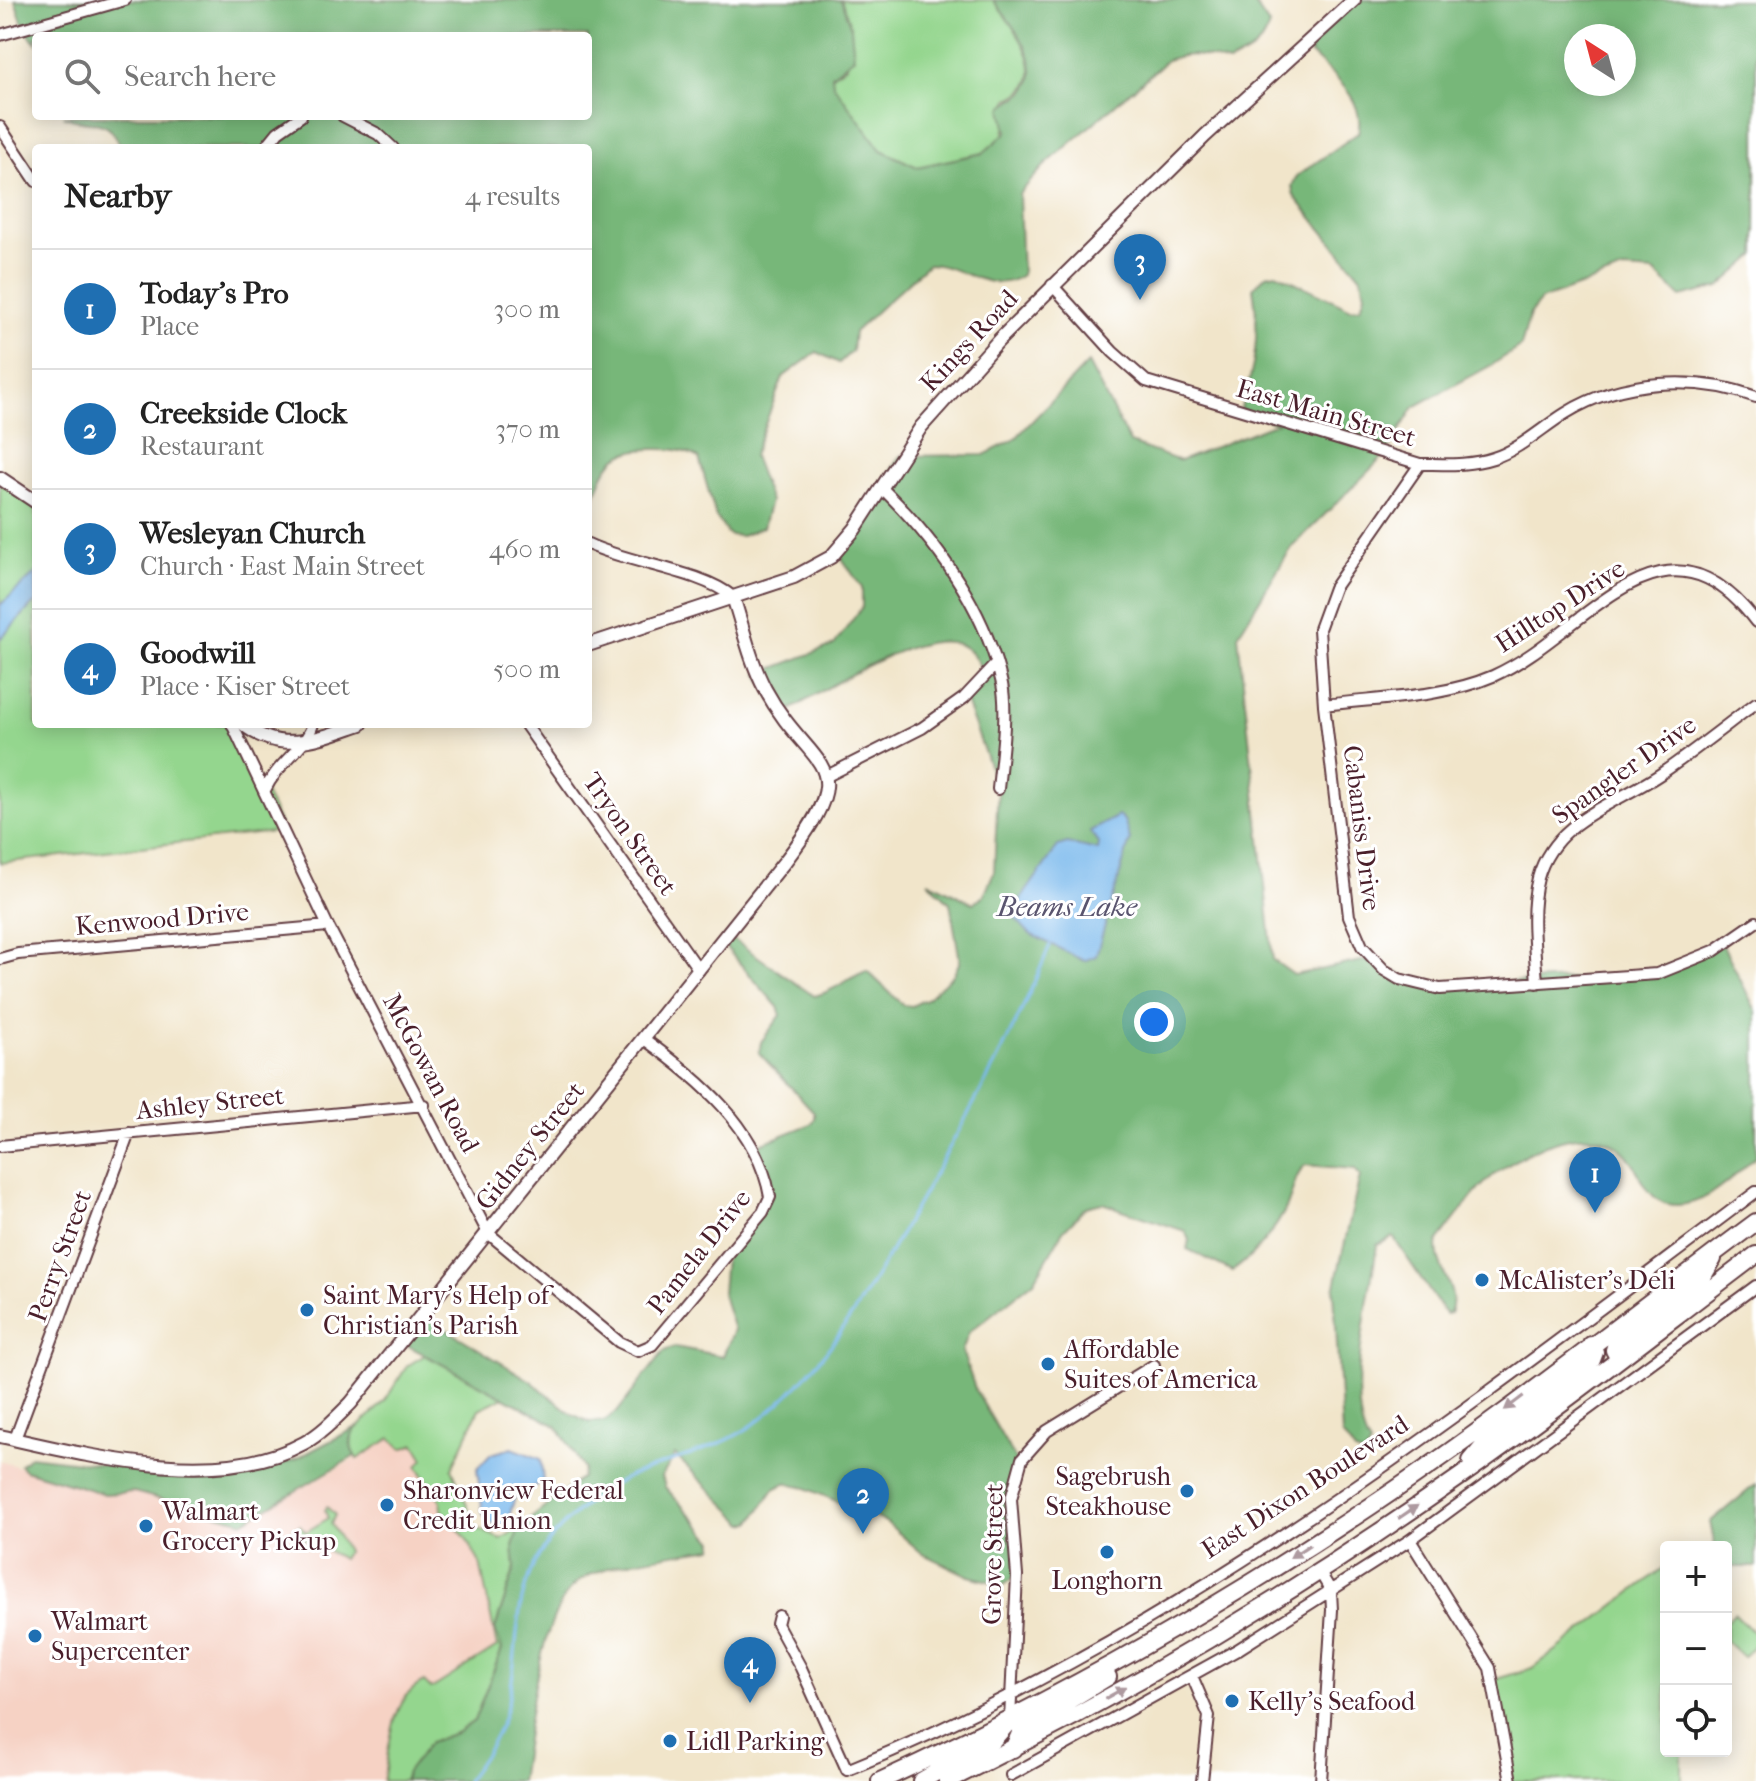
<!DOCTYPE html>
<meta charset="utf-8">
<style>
body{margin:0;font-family:"IM FELL French Canon",serif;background:#f2f2f2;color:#222}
.controls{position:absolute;right:24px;bottom:24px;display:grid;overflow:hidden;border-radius:8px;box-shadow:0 4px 20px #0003}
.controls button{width:72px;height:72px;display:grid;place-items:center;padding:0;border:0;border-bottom:2px solid #e0e0e0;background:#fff;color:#222;font:40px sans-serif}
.compass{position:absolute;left:1564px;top:24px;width:72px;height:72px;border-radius:50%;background:#fff;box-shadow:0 4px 20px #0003;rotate:324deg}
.you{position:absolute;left:1154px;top:1022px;width:28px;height:28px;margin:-20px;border:6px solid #fff;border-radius:50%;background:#1a73e8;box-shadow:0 0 0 12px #1a73e833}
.badge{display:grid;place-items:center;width:52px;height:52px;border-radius:50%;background:#1f6fb2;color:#fff;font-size:26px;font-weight:700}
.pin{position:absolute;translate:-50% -66px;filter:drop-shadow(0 2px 4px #0008)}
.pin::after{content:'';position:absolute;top:42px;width:28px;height:24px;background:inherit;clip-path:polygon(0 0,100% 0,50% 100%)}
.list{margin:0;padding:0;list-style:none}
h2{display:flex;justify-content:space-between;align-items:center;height:104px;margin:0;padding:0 32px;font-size:34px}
h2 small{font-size:26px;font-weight:400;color:#767676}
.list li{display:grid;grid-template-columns:52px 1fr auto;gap:24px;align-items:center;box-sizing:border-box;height:120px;padding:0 32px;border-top:2px solid #e0e0e0}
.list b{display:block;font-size:30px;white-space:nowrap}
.list p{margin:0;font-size:26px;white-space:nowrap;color:#767676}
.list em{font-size:26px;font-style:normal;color:#767676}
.icon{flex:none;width:44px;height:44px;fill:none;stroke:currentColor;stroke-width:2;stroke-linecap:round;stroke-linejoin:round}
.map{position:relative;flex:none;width:1756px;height:1781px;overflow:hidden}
.search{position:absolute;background:#fff;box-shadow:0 4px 20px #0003;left:32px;top:32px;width:560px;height:88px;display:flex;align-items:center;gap:20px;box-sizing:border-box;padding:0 28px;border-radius:8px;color:#767676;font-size:30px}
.panel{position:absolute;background:#fff;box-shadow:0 4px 20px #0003;left:32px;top:144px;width:560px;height:584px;border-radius:8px}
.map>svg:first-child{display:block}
</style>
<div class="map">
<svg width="1756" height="1781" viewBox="0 0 1756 1781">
<rect width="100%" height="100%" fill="#fff"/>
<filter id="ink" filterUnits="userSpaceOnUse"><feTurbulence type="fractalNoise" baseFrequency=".0125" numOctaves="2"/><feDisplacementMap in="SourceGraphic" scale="16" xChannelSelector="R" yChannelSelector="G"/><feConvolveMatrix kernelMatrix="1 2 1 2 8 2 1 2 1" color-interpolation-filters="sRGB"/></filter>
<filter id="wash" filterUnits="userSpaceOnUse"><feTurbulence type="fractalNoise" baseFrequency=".006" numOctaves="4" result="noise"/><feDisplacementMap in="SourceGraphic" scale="32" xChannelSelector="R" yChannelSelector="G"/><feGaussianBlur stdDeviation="1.8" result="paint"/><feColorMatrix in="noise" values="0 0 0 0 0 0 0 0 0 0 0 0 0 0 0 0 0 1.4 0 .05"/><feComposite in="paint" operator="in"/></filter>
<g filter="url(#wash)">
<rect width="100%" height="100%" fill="#f1e5ca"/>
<path fill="#f6d2c4" d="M 391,1438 L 402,1449 L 415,1444 L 424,1459 L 417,1466 L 480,1563 L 497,1647 L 431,1689 L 426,1684 L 409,1691 L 397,1717 L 383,1781 L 0,1781 L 0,1461 L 105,1494 L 134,1492 L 243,1522 Z"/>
<path fill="#94d68e" stroke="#6f7a5c" stroke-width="2" d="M 841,0 L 993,0 C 1013,27 1059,80 1008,99 L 1004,138 L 983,153 L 917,167 L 881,150 L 832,84 L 832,75 L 846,66 L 851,28 Z
M 0,478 L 36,502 L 36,724 L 232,724 L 283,831 L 0,863 Z
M 425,1355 L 504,1397 L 479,1409 L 452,1468 L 476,1528 L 501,1539 L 519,1528 L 513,1546 L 515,1567 L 495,1629 L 502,1649 L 474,1721 L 458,1732 L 430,1742 L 404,1781 L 383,1781 C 390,1749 390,1697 424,1682 L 431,1689 L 497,1647 L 480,1563 L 465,1537 L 442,1510 L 441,1501 L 417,1466 L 424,1459 L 415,1444 L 402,1449 L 391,1438 L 357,1459 L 351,1449 L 352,1433 L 384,1402 L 407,1366 Z
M 327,1507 L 335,1515 L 331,1524 L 347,1551 L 342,1559 C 329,1550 301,1541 293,1529 L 300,1525 L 306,1532 L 328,1518 L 325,1510 Z
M 1666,1566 L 1666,1751 L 1682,1751 L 1682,1781 L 1511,1781 L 1493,1680 L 1533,1668 Z
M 1734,1613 L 1756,1635 L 1756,1643 L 1743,1657 L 1726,1641 L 1726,1622 Z"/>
<path fill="#77b779" stroke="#606b52" stroke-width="2" fill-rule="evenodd" d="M 15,0 L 841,0 L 851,28 L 854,57 L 832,75 L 833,84 L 881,150 L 917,167 L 983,153 L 1007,132 L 1002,108 C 1009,99 1020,98 1026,90 C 1047,63 1008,20 993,0 L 1252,0 L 1269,25 C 1265,46 1246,55 1228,63 C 1205,55 1190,52 1167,60 L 1044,166 L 1019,194 L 1022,275 C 992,297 959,264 928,264 L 854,332 L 852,351 L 839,363 L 817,352 L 783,377 L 753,456 L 770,501 L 763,527 L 742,536 L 729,535 L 716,517 L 699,458 C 684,450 674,449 657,449 C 604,448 605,472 588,515 L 588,148 L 121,148 C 108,112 90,129 63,116 L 588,116 L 588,36 L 36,36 L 36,43 L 24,28 Z
M 1354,0 L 1756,0 L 1756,255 L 1719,287 L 1681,297 L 1654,272 L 1623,270 L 1541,300 L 1530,314 L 1521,346 L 1490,366 L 1414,407 L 1385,455 L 1292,547 L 1238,635 L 1273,960 L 1294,975 L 1371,959 L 1422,986 L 1639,976 L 1723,945 L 1756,1011 L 1756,1157 C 1732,1177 1703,1211 1668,1204 C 1645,1199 1640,1168 1625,1153 C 1590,1118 1532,1147 1498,1172 C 1475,1188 1456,1219 1438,1241 C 1432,1266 1461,1289 1450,1313 L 1445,1314 L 1393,1237 L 1377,1245 C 1370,1297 1343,1402 1370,1446 L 1364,1455 L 1355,1452 L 1342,1435 L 1334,1290 L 1360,1176 L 1355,1169 L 1305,1165 C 1294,1176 1293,1193 1287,1206 C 1277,1228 1252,1259 1232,1271 L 1187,1249 L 1189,1240 L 1185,1231 L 1102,1203 L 1086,1207 L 1063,1231 L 1034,1281 L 969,1332 L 962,1351 L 976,1391 L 1019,1466 L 1013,1487 L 1017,1576 L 1004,1585 L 969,1576 L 923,1554 L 886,1522 L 801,1486 L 786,1483 L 774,1489 L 752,1522 L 745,1524 L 675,1455 L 662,1476 L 665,1487 L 714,1541 L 713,1548 C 678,1554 604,1561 577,1583 C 538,1614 528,1732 520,1781 L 404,1781 L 407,1772 L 430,1742 L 458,1732 L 474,1721 L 502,1649 L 495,1629 L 515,1568 L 513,1546 L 519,1528 L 581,1478 L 584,1469 L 557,1426 L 401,1342 L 423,1315 L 531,1381 L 572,1414 L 589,1422 L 604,1421 L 618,1411 L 664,1351 L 675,1347 L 723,1356 L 734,1330 L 722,1292 L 725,1257 L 770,1197 L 750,1148 L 811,1124 L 814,1119 L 814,1112 L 759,1053 L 761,1042 L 781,1015 L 778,1007 L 721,942 L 727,935 L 814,996 C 834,992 848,977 867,971 L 903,1005 L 912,1006 L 928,998 L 954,974 L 960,961 L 950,903 L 928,881 L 973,903 L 984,895 L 994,872 L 998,789 L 964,697 L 986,676 C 979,665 972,649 958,644 C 916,628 820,693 782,715 L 758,674 L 834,645 L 862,607 L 862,588 L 837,551 L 900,456 L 984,455 L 1014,440 L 1088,363 L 1130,443 L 1180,461 L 1276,423 L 1240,410 C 1256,368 1260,332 1253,288 L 1266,275 L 1276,273 L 1351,309 L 1361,307 L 1365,294 L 1362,278 L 1294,196 L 1292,186 L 1297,176 L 1358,133 C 1367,97 1327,71 1304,47 ZM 1576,36 L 1624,36 L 1624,84 L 1576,84 Z
M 357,1427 C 350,1436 349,1446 355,1456 L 243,1522 L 134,1492 L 105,1494 L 25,1470 L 20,1465 L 30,1456 L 232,1480 L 296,1459 Z
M 1756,1484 L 1756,1567 L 1726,1567 L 1726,1547 L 1715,1547 L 1710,1522 Z"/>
<path fill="#78b8ec" stroke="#616c8c" stroke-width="2" d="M 36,573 L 36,601 L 0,639 L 0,605 Z
M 1118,816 L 1124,820 L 1130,840 L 1096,956 L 1084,961 L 1030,934 L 1015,918 L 1016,906 L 1058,846 L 1067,843 L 1098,850 L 1099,844 L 1090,831 Z
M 512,1448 L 541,1459 L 543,1483 L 515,1497 L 507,1524 L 495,1526 L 483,1514 L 477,1469 L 491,1454 Z"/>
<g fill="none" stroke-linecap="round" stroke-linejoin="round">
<path stroke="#78b8ec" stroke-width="3" d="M 466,1781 C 479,1764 493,1744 501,1724 C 523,1671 507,1605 540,1554 C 561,1522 601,1487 637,1473 C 678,1457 722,1449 758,1421 C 832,1365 875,1277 921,1198 C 968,1115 1015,1033 1050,945"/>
</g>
</g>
<g filter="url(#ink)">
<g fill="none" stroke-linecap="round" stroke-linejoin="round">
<defs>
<path id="minor" d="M 0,35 L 125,0
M 343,116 L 378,134 L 393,148
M 0,127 L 36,181
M 265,148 L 278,132 L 301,116
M 1052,285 L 1113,352 L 1146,381 L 1420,464 C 1445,464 1468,466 1493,458 C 1519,450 1543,427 1566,413 C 1621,379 1696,375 1756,397
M 1420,464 L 1334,588 L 1319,629 L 1324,705 L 1349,916 L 1362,946 L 1384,970 L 1399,979 L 1440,989 L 1657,974 L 1714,951 L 1756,922
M 881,487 C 936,541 985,608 1002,684 C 1008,713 1001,759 998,789
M 588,544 C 630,564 700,570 733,597
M 1324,705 C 1379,698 1442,698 1493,676 C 1586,635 1662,498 1756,622
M 232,724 L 328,926 L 488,1233 L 619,1342 L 638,1351 L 652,1345 L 763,1212 L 770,1197 C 758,1127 698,1078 644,1039
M 525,724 L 699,970
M 827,776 L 922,728 L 964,698 L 995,665
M 265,790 C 277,763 306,748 313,724
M 0,959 L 18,954 L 328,926
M 1537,983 C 1535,949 1529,912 1538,878 C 1554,819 1617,804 1662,773 C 1694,751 1725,726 1756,703
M 0,1146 L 424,1105
M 15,1439 L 129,1133
M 1410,1540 L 1490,1668 L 1511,1781
M 1319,1571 L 1331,1591 L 1332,1610 L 1321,1781
M 779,1616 L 777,1624 L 801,1668 L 847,1770 C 1178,1636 1472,1405 1756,1192
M 1192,1676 L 1209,1716 L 1202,1781
M 1010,1719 L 1017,1576 L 1011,1499 L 1022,1459 L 1047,1431 L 1154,1365
M 1011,1775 L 1237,1650 L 1410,1540 L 1756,1286"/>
<path id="tertiary" d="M 0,478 L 36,502
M 588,645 L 794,577 L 831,557 L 855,529 L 921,427 L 999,340 L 1205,136 L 1354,0
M 243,724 C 281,756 320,738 361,724
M 0,1436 C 89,1456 219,1490 304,1443 C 322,1433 336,1418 351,1403 L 786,860 C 865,757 811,774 765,689 C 750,661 743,627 733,597"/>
<path id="trunk" d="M 1619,1359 L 1614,1350 L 1616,1344 L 1701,1280 L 1713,1259
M 1471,1461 L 1487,1442 L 1592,1360 L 1595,1352 L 1591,1345
M 1013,1749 L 1022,1729 L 1108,1677
M 880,1781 C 1051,1703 1215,1610 1371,1506 C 1503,1418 1628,1317 1756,1222
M 921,1781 L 993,1740 L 1008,1723
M 947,1781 C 1126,1694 1298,1591 1461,1476 C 1561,1406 1658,1329 1756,1255"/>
</defs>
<use href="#minor" stroke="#633d43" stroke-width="14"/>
<use href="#tertiary" stroke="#633d43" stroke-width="16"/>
<use href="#trunk" stroke="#633d43" stroke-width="20"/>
<use href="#minor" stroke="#fff" stroke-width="10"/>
<use href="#tertiary" stroke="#fff" stroke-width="12"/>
<use href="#trunk" stroke="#fff" stroke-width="16"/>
</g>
<defs><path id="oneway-solid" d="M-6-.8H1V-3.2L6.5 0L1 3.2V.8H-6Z" transform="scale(2)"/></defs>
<g fill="#ae9aa0">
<use href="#oneway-solid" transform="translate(1514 1403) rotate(143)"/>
<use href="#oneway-solid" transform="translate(1408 1512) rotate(-34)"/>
<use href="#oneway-solid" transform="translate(1300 1551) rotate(147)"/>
<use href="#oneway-solid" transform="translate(1115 1693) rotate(-29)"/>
</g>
</g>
<g fill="#1f6fb2" stroke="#fff" stroke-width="3">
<circle cx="1482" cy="1280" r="8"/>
<circle cx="307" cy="1310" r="8"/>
<circle cx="1048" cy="1364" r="8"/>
<circle cx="1187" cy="1491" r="8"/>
<circle cx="387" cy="1505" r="8"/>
<circle cx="146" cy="1526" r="8"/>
<circle cx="1107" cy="1552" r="8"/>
<circle cx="35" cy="1636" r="8"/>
<circle cx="1232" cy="1701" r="8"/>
<circle cx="670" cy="1741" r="8"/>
</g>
<g text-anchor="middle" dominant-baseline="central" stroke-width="6" stroke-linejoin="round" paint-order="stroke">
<g font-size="26" fill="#4a1f2b" stroke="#fff">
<text transform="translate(969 341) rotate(-47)">Kings Road</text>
<text transform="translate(1326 413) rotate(16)">East Main Street</text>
<text transform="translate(1560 606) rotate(-33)">Hilltop Drive</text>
<text transform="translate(1624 770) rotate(-35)">Spangler Drive</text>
<text transform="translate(1362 828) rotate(83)">Cabaniss Drive</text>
<text transform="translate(630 834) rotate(55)">Tryon Street</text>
<text transform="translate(162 919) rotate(-5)">Kenwood Drive</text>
<text transform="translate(431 1073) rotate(62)">McGowan Road</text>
<text transform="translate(210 1103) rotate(-6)">Ashley Street</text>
<text transform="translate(530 1146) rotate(-51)">Gidney Street</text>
<text transform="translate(699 1252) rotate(-52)">Pamela Drive</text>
<text transform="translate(60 1256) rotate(-70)">Perry Street</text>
<text transform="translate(1305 1487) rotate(-33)">East Dixon Boulevard</text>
<text transform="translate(993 1554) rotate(-89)">Grove Street</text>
</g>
<g font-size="26" fill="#4a1f2b" stroke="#fff" text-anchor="start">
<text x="1498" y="1280">McAlister's Deli</text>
<text x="323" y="1295">Saint Mary's Help of<tspan x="323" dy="30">Christian's Parish</tspan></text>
<text x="1064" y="1349">Affordable<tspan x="1064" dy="30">Suites of America</tspan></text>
<text x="1171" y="1476" text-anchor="end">Sagebrush<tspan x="1171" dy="30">Steakhouse</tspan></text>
<text x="403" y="1490">Sharonview Federal<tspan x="403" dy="30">Credit Union</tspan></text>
<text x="162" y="1511">Walmart<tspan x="162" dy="30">Grocery Pickup</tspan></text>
<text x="1107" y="1580" text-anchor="middle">Longhorn</text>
<text x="51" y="1621">Walmart<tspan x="51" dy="30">Supercenter</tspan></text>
<text x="1248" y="1701">Kelly's Seafood</text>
<text x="686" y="1741">Lidl Parking</text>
</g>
<g font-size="28" font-style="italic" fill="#5a556f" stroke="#fff">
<text x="1067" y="906">Beams Lake</text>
</g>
</g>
</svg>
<div class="controls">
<button>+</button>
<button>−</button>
<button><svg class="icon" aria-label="locate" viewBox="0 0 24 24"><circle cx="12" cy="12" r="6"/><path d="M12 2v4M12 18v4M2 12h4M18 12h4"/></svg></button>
</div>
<svg class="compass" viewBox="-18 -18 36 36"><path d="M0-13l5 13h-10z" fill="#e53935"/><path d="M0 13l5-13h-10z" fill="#767676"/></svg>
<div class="you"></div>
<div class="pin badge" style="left:1595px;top:1213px">1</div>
<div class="pin badge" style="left:863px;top:1534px">2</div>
<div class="pin badge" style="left:1140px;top:300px">3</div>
<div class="pin badge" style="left:750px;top:1703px">4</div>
<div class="search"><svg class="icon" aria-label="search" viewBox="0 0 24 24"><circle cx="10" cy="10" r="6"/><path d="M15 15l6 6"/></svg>Search here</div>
<section class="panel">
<h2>Nearby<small>4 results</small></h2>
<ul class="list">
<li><span class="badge">1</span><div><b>Today's Pro</b><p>Place</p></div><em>300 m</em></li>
<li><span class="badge">2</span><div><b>Creekside Clock</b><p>Restaurant</p></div><em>370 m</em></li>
<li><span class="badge">3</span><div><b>Wesleyan Church</b><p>Church · East Main Street</p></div><em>460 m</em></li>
<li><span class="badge">4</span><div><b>Goodwill</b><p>Place · Kiser Street</p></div><em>500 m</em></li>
</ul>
</section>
</div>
